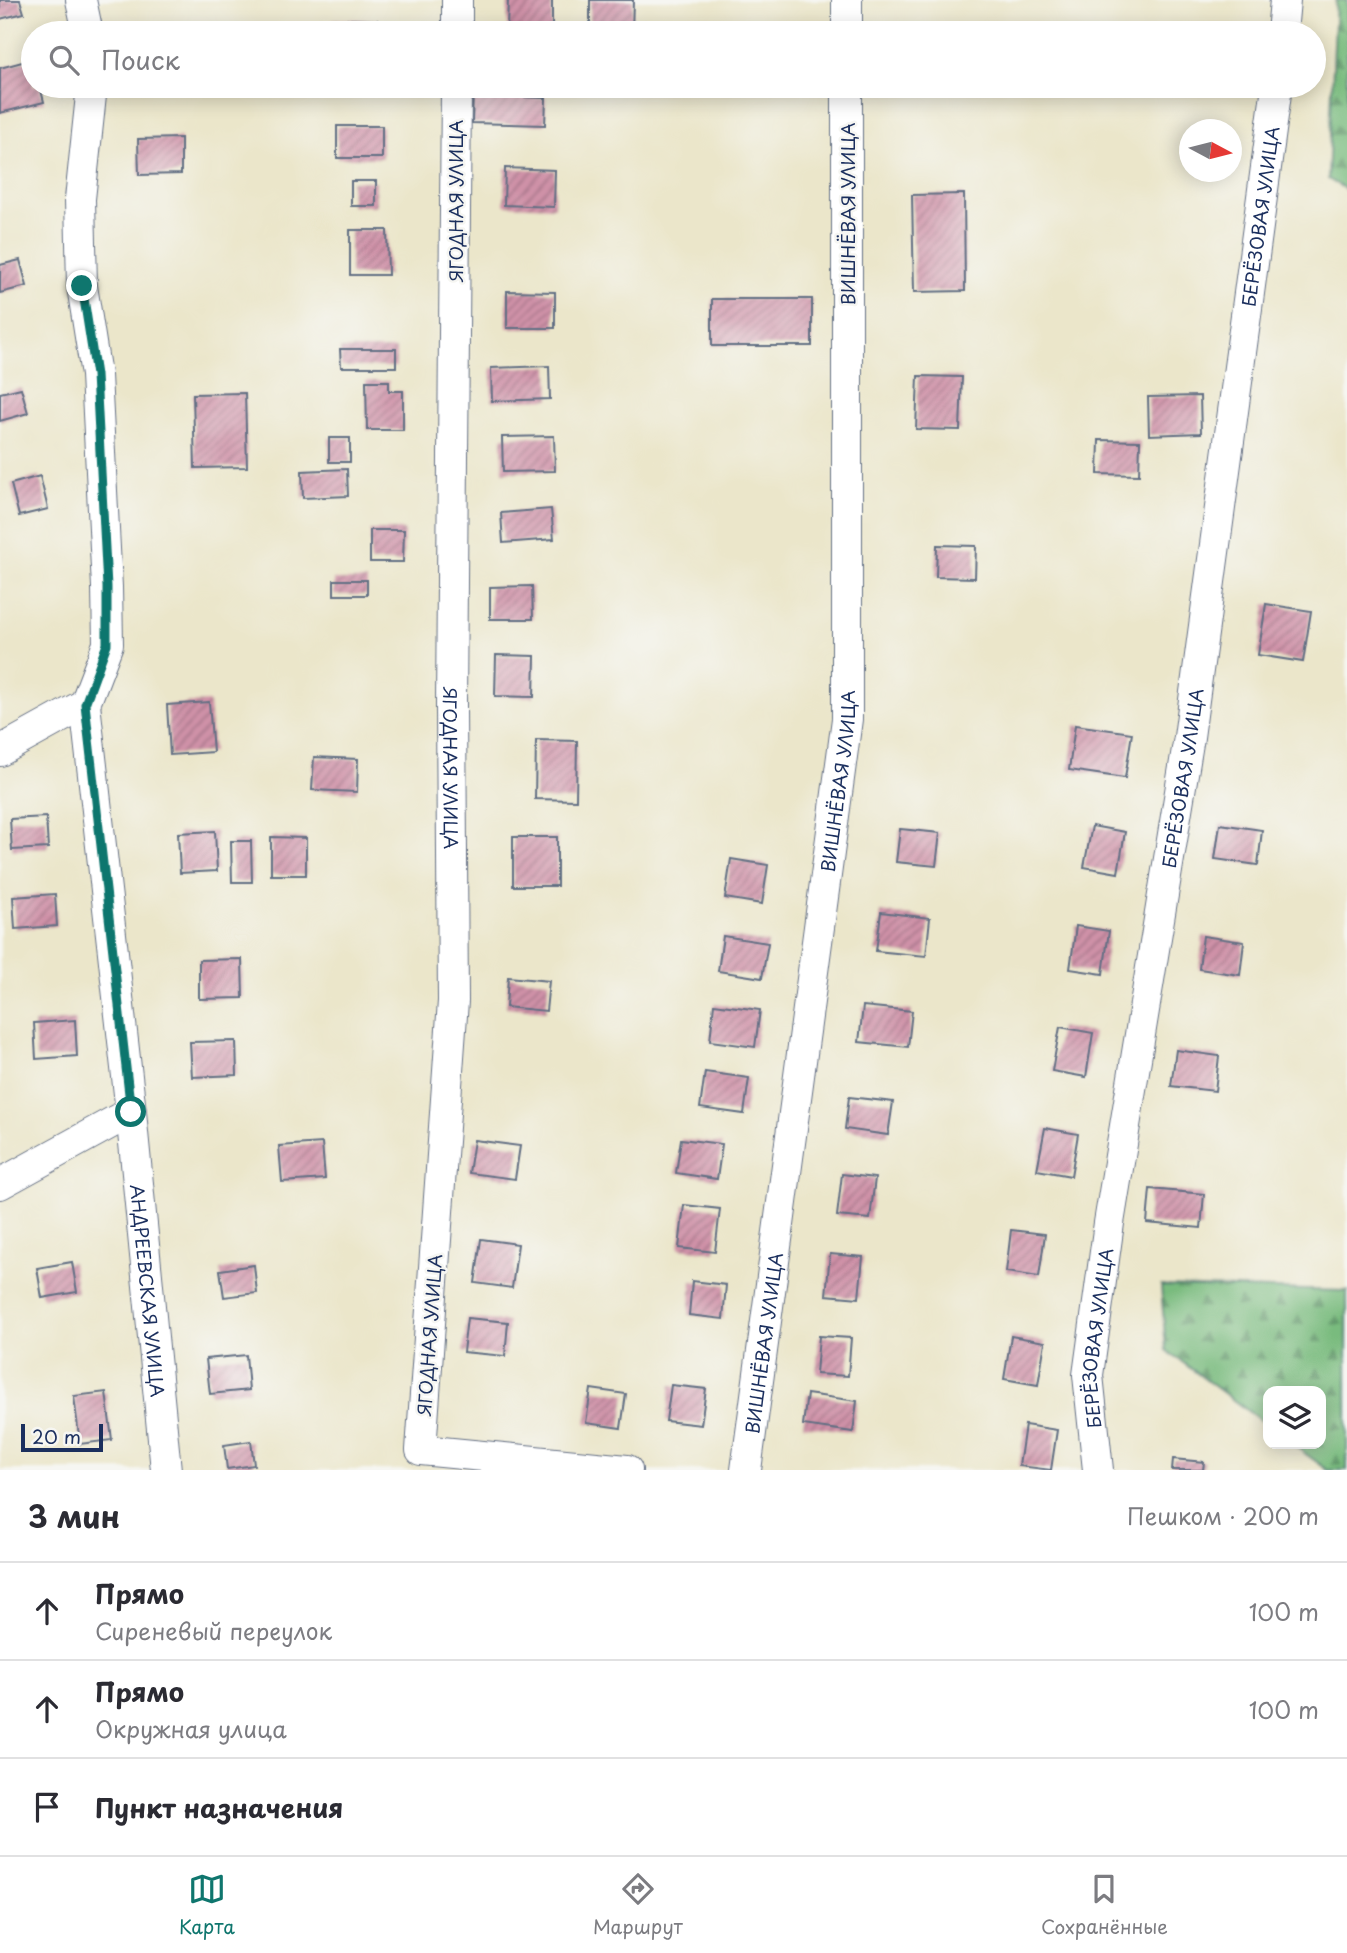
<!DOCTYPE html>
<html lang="ru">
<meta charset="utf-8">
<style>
body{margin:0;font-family:"Playpen Sans",sans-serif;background:#f2f2f3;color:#2b2b33}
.controls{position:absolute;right:21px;bottom:21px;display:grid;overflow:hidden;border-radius:14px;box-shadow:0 4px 18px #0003}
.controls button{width:63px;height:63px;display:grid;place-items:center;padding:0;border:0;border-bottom:2px solid #e1e1e2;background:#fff;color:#2b2b33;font:35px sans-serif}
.compass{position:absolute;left:1179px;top:119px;width:63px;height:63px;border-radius:50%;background:#fff;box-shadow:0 4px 18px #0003;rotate:97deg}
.scale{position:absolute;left:21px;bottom:18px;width:82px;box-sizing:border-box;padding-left:7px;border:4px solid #1b2f5e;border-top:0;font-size:19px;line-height:24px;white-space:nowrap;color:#1b2f5e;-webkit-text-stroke:5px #f6f6f2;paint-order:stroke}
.stop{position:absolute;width:21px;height:21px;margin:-16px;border:5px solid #0f766e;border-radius:50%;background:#fff}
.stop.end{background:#0f766e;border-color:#fff;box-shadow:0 2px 7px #0008}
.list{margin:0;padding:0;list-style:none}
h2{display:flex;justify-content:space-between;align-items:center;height:91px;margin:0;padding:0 28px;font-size:30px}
h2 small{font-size:23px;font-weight:400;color:#7c7c81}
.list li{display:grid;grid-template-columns:46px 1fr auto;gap:21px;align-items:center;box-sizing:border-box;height:98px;padding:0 28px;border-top:2px solid #e1e1e2}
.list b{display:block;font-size:26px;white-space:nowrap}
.list p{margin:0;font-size:23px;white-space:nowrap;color:#7c7c81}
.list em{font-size:23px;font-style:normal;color:#7c7c81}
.icon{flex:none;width:38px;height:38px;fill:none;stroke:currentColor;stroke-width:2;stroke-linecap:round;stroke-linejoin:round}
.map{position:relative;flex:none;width:1347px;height:1470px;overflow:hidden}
.search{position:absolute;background:#fff;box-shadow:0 4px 18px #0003;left:21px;right:21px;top:21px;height:77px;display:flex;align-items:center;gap:18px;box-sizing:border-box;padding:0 24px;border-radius:38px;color:#7c7c81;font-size:26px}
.sheet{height:385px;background:#fff}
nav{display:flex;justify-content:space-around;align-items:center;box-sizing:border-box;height:98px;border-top:2px solid #e1e1e2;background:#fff;font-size:19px;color:#7c7c81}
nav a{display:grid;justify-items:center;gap:4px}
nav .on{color:#0f766e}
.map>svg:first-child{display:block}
</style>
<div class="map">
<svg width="1347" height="1470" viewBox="0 0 1347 1470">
<defs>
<pattern id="forest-firs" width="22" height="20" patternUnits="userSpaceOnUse" patternTransform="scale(1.75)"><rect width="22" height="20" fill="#79bb7e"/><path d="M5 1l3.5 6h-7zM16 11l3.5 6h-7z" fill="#62986a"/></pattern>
<pattern id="building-hatch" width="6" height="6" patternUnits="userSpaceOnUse" patternTransform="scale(1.75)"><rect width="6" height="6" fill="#cf91a7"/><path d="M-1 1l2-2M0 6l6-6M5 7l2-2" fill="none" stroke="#a7778b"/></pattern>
</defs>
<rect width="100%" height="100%" fill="#f6f6f2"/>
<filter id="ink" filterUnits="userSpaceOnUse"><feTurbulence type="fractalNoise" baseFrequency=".0143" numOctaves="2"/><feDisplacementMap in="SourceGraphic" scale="14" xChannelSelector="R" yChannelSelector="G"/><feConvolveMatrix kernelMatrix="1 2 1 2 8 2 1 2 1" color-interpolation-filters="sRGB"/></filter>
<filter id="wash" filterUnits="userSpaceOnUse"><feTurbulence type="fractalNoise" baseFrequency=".00686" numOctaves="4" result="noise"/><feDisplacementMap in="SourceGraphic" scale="28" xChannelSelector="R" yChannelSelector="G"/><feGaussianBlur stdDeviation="1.57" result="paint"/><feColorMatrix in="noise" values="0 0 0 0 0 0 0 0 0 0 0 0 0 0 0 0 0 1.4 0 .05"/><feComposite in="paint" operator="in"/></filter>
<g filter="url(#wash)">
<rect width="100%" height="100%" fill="#ebe6ca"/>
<path fill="url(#forest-firs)" stroke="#4a756e" stroke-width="2" d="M 1336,0 L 1347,0 L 1347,190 L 1328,179 Z
M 1161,1286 L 1347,1291 L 1347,1470 L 1328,1470 L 1292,1444 L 1321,1444 L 1321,1391 L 1268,1391 L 1268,1426 L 1166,1350 Z"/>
<g id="blocks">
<path fill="url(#building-hatch)" d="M 0,0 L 20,0 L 24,13 L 0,19 Z
M 508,0 L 552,0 L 552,31 L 507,30 Z
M 590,0 L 633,0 L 632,33 L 590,33 Z
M 333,19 L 377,20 L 376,33 L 333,33 Z
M 33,59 L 33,86 L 40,86 L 44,102 L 0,113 L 0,68 Z
M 473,95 L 546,98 L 545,125 L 472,123 Z
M 337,126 L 382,126 L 382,158 L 337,158 Z
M 181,138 L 181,174 L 139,175 L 138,139 Z
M 505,168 L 555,170 L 554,207 L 504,205 Z
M 351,181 L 376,181 L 376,206 L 351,206 Z
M 964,194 L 965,291 L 914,292 L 912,195 Z
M 350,230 L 387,230 L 388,275 L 350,275 Z
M 20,260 L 27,286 L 0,293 L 0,265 Z
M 507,291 L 555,292 L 555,328 L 507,328 Z
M 712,299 L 812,299 L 812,346 L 712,346 Z
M 340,349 L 396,349 L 396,367 L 341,367 Z
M 549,366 L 550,399 L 492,401 L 491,368 Z
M 918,376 L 962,377 L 960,430 L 916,429 Z
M 366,381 L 389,381 L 389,391 L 403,391 L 403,430 L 367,430 Z
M 21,388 L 28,413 L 0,421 L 0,393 Z
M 245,393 L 247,467 L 195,468 L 193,394 Z
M 1200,396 L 1201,433 L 1149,435 L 1148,397 Z
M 554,436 L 555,471 L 503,472 L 502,437 Z
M 329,438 L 350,438 L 350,462 L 329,462 Z
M 1099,440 L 1140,441 L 1139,475 L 1098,474 Z
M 347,469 L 348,496 L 303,498 L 302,471 Z
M 40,476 L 48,509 L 19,516 L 11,484 Z
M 551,509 L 554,539 L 503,543 L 501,513 Z
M 370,530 L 404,530 L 403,562 L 370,562 Z
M 937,545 L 976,546 L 975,578 L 936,577 Z
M 334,580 L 367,580 L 367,595 L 334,595 Z
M 532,586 L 533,619 L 490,619 L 490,587 Z
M 1266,604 L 1311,611 L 1303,662 L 1258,655 Z
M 496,655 L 535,656 L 534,697 L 495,696 Z
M 209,702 L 213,752 L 170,755 L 167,705 Z
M 1075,725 L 1132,733 L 1125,778 L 1069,770 Z
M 536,740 L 577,741 L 576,800 L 535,799 Z
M 314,757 L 358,759 L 357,792 L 312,790 Z
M 46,817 L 48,848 L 12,850 L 10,819 Z
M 1220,824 L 1262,830 L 1258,865 L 1215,859 Z
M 1092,826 L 1125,832 L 1118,873 L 1084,867 Z
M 900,829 L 940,833 L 936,866 L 896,862 Z
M 215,831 L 217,871 L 180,873 L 178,833 Z
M 271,837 L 306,838 L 306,875 L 271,875 Z
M 513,837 L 557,837 L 557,886 L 513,886 Z
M 231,841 L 251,841 L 252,882 L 232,882 Z
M 731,859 L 768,865 L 762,904 L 725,898 Z
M 55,894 L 57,926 L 15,929 L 13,897 Z
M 881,912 L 930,918 L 926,956 L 876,951 Z
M 1076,926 L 1109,931 L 1103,974 L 1070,969 Z
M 723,936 L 768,943 L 762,978 L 718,971 Z
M 1203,936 L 1244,942 L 1240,975 L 1199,969 Z
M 242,959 L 243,998 L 199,999 L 199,960 Z
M 508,977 L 549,981 L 546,1011 L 506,1007 Z
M 714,1004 L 760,1010 L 755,1047 L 710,1041 Z
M 863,1006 L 912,1011 L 908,1047 L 859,1042 Z
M 75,1020 L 77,1056 L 36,1059 L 34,1023 Z
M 1060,1027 L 1093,1033 L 1086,1077 L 1052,1071 Z
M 236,1041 L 237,1075 L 192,1077 L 190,1042 Z
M 1176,1050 L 1219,1056 L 1215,1091 L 1171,1086 Z
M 705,1072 L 749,1078 L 744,1114 L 700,1108 Z
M 849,1097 L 893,1102 L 888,1135 L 845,1129 Z
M 1045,1128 L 1078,1134 L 1071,1176 L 1037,1170 Z
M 681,1139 L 722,1144 L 717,1179 L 676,1173 Z
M 474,1140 L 520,1146 L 515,1179 L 469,1173 Z
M 322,1143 L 325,1179 L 282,1182 L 279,1146 Z
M 842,1174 L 875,1178 L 870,1219 L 837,1216 Z
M 1150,1189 L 1204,1194 L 1201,1228 L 1147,1223 Z
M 684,1205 L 720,1209 L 715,1252 L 679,1248 Z
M 1011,1230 L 1045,1234 L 1039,1277 L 1006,1272 Z
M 481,1239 L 518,1244 L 512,1288 L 475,1283 Z
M 830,1254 L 863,1257 L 859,1298 L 826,1295 Z
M 72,1262 L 77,1292 L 42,1298 L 37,1268 Z
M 254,1265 L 257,1293 L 224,1297 L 220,1270 Z
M 692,1281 L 726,1285 L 723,1319 L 689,1315 Z
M 467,1318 L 508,1322 L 505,1356 L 463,1352 Z
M 819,1336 L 851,1338 L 848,1376 L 816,1374 Z
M 1011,1336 L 1045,1342 L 1038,1385 L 1004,1379 Z
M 246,1355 L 249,1390 L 210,1394 L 206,1359 Z
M 671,1385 L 706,1389 L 701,1425 L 666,1421 Z
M 591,1389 L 626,1394 L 621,1428 L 586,1423 Z
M 106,1392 L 112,1440 L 80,1444 L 74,1396 Z
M 807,1394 L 857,1401 L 853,1432 L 803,1425 Z
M 1025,1425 L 1057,1430 L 1051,1470 L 1019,1466 Z
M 251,1441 L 254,1465 L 227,1469 L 224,1445 Z
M 1173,1459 L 1204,1462 L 1203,1470 L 1172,1470 Z"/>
</g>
</g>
<g filter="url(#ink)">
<use href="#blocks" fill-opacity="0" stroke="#646f84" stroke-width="2"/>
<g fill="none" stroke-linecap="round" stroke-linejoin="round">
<defs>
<g id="minor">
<path d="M 81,0 L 88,33"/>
<path d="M 457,33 L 457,0"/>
<path d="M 847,33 L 847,0"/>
<path d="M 1282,33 L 1285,0"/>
<path id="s1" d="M 456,86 L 451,706 L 453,1001 L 421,1450 L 627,1470"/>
<path id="s2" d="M 85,704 L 131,1112 L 166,1470"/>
<path d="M 0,751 L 85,704 L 108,644 L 107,587 L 96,375 L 82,286 L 80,199 L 92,86"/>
<path d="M 0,1184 L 131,1112"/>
<path id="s3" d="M 746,1470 L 847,719 L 847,86"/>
<path id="s4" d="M 1098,1470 L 1088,1375 L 1109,1223 L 1189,737 L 1277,86"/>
</g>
</defs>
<use href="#minor" stroke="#646f84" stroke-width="32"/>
<use href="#minor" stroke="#fff" stroke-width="30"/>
</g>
</g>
<g fill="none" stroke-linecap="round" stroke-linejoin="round" filter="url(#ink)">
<path stroke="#0f766e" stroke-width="9" d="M 82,286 L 96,375 L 107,587 L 107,644 L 85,704 L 131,1112"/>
</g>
<g text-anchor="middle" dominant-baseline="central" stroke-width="5" stroke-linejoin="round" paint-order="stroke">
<g font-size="18" fill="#1b2f5e" stroke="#f6f6f2">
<text transform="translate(455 201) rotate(-90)">ЯГОДНАЯ УЛИЦА</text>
<text transform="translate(847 214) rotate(-90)">ВИШНЁВАЯ УЛИЦА</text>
<text stroke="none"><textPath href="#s4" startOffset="1267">БЕРЁЗОВАЯ УЛИЦА</textPath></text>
<text stroke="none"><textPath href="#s1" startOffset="682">ЯГОДНАЯ УЛИЦА</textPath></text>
<text stroke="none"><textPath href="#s4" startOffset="700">БЕРЁЗОВАЯ УЛИЦА</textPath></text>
<text stroke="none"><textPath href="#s3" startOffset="695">ВИШНЁВАЯ УЛИЦА</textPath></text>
<text stroke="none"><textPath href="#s2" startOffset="590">АНДРЕЕВСКАЯ УЛИЦА</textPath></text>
<text transform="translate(429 1335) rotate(-86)">ЯГОДНАЯ УЛИЦА</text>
<text stroke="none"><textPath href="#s4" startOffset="133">БЕРЁЗОВАЯ УЛИЦА</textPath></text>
<text stroke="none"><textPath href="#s3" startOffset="128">ВИШНЁВАЯ УЛИЦА</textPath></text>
</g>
</g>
</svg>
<div class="controls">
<button><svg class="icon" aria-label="layers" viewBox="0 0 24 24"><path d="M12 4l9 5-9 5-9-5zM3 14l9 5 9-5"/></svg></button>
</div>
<svg class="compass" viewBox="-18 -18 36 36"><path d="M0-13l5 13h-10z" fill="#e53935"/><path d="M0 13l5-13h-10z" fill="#7c7c81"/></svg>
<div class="scale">20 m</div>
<div class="stop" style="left:131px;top:1112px"></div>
<div class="stop end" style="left:82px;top:286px"></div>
<div class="search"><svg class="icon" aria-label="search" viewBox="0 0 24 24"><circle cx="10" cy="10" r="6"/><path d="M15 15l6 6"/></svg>Поиск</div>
</div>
<section class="sheet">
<h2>3 мин<small>Пешком · 200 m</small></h2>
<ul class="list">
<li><svg class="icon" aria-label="ahead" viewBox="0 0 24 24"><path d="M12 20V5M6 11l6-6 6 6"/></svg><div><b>Прямо</b><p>Сиреневый переулок</p></div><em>100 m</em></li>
<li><svg class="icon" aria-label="ahead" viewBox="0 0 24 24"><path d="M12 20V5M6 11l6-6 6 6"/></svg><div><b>Прямо</b><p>Окружная улица</p></div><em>100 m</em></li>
<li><svg class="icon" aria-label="arrive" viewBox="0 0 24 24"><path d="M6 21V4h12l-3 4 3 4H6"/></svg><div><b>Пункт назначения</b></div></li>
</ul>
</section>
<nav>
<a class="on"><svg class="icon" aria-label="map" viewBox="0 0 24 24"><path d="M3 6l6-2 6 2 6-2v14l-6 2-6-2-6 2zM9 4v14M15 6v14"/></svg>Карта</a>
<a><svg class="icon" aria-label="directions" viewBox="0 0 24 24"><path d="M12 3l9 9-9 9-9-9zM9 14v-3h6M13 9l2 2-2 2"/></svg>Маршрут</a>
<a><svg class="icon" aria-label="saved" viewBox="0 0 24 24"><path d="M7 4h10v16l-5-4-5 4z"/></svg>Сохранённые</a>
</nav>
